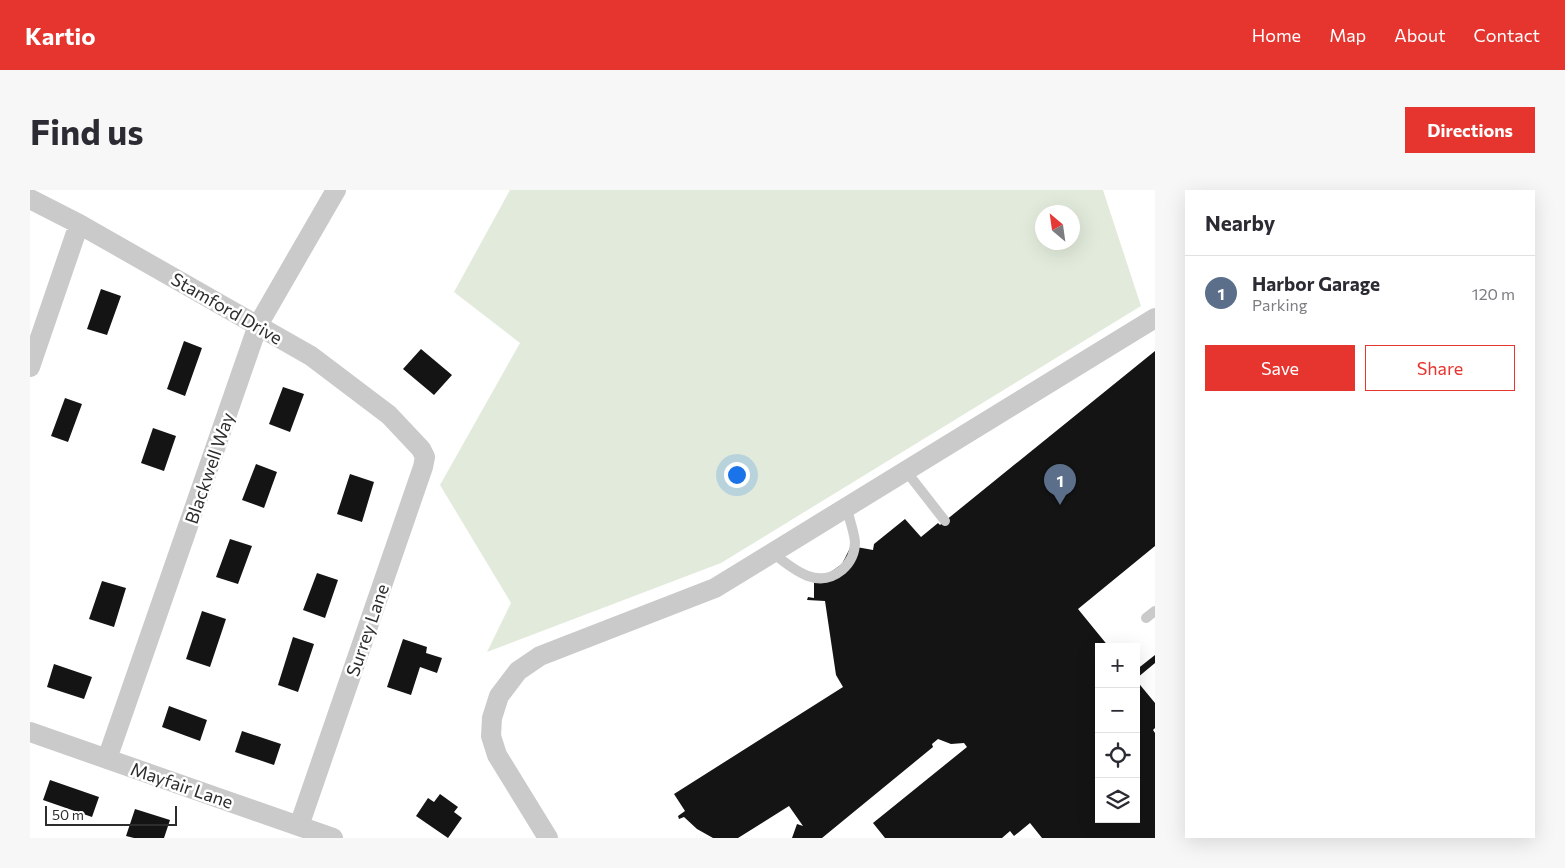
<!DOCTYPE html>
<meta charset="utf-8">
<style>
body{margin:0;font-family:Commissioner,sans-serif;background:#f7f7f7;color:#2b2b33}
.controls{position:absolute;right:15px;bottom:15px;display:grid;overflow:hidden;border-radius:0px;box-shadow:0 5px 20px #0002}
.controls button{width:45px;height:45px;display:grid;place-items:center;padding:0;border:0;border-bottom:1px solid #e1e1e2;background:#fff;color:#2b2b33;font:25px sans-serif}
.compass{position:absolute;left:1005px;top:15px;width:45px;height:45px;border-radius:50%;background:#fff;box-shadow:0 5px 20px #0002;rotate:331deg}
.scale{position:absolute;left:15px;bottom:12px;width:132px;box-sizing:border-box;padding-left:5px;border:2px solid #2d2d2d;border-top:0;font-size:14px;line-height:18px;white-space:nowrap;color:#2d2d2d;-webkit-text-stroke:4px #fff;paint-order:stroke}
.you{position:absolute;left:706px;top:284px;width:18px;height:18px;margin:-12px;border:4px solid #fff;border-radius:50%;background:#1a73e8;box-shadow:0 0 0 8px #1a73e833}
.badge{display:grid;place-items:center;width:32px;height:32px;border-radius:50%;background:#e6342e;color:#fff;font-size:16px;font-weight:700}
.pin{position:absolute;translate:-50% -41px;filter:drop-shadow(0 1px 2px #0008)}
.pin::after{content:'';position:absolute;top:26px;width:18px;height:15px;background:inherit;clip-path:polygon(0 0,100% 0,50% 100%)}
.list{margin:0;padding:0;list-style:none}
h2{display:flex;justify-content:space-between;align-items:center;height:65px;margin:0;padding:0 20px;font-size:21px}
h2 small{font-size:16px;font-weight:400;color:#7c7c81}
.list li{display:grid;grid-template-columns:32px 1fr auto;gap:15px;align-items:center;box-sizing:border-box;height:75px;padding:0 20px;border-top:1px solid #e1e1e2}
.list b{display:block;font-size:19px;white-space:nowrap}
.list p{margin:0;font-size:16px;white-space:nowrap;color:#7c7c81}
.list em{font-size:16px;font-style:normal;color:#7c7c81}
.actions{display:flex;gap:10px;padding:15px 20px}
.actions a{flex:1;padding:11px 0;border:1px solid #e6342e;border-radius:0px;text-align:center;font-size:18px;color:#e6342e}
.actions .main{background:#e6342e;color:#fff}
.icon{flex:none;width:28px;height:28px;fill:none;stroke:currentColor;stroke-width:2;stroke-linecap:round;stroke-linejoin:round}
.map{position:relative;flex:none;width:1125px;height:648px;overflow:hidden;border-radius:0px}
header{display:flex;align-items:center;gap:30px;box-sizing:border-box;height:70px;padding:0 25px;background:#e6342e;color:#fff}
header strong{font-size:24px}
nav{display:flex;gap:28px;margin-inline-start:auto;font-size:18px}
.intro{display:flex;align-items:center;justify-content:space-between;box-sizing:border-box;height:120px;padding:0 30px}
h1{margin:0;font-size:35px}
.button{padding:12px 22px;border-radius:0px;background:#e6342e;color:#fff;font-size:18px;font-weight:700}
main{display:flex;gap:30px;padding:0 30px}
aside{flex:1;background:#fff;border-radius:0px;box-shadow:0 5px 20px #0002}
.map>svg:first-child{display:block}
</style>
<header>
<strong>Kartio</strong>
<nav><a>Home</a><a>Map</a><a>About</a><a>Contact</a></nav>
</header>
<div class="intro"><h1>Find us</h1><a class="button">Directions</a></div>
<main>
<div class="map">
<svg width="1125" height="648" viewBox="0 0 1125 648">
<rect width="100%" height="100%" fill="#fff"/>
<path fill="#e2ebdb" fill-rule="evenodd" d="M 480,0 L 1073,0 L 1111,116 L 691,373 L 457,462 L 481,413 L 410,295 L 490,153 L 424,102 ZM 1012,22 L 1042,22 L 1042,52 L 1012,52 Z"/>
<path fill="#141414" d="M 71,99 L 91,106 L 77,145 L 57,139 Z
M 154,151 L 172,158 L 155,206 L 137,199 Z
M 391,159 L 422,185 L 404,205 L 373,179 Z
M 1125,161 L 1125,356 L 1048,419 L 1079,457 L 1069,457 L 1069,629 L 1106,629 L 1106,490 L 1125,513 L 1125,538 L 1123,540 L 1125,543 L 1125,648 L 1012,648 L 1000,633 L 984,646 L 980,641 L 972,648 L 855,648 L 843,633 L 937,557 L 934,553 L 921,554 L 908,549 L 902,554 L 903,557 L 792,648 L 762,648 L 767,634 L 773,636 L 759,616 L 708,648 L 683,648 L 667,639 L 654,627 L 649,629 L 648,626 L 655,621 L 644,604 L 813,497 L 806,485 L 795,411 L 777,410 L 778,407 L 784,408 L 784,386 L 798,384 L 812,374 L 821,356 L 843,360 L 844,354 L 875,329 L 891,347 L 908,333 L 910,335 Z
M 253,197 L 274,204 L 260,242 L 239,234 Z
M 35,208 L 52,214 L 38,252 L 21,246 Z
M 123,238 L 146,246 L 134,281 L 111,273 Z
M 226,274 L 247,282 L 234,318 L 212,310 Z
M 320,284 L 344,292 L 332,332 L 307,324 Z
M 200,349 L 222,356 L 208,394 L 186,387 Z
M 287,383 L 308,390 L 295,428 L 273,420 Z
M 72,391 L 96,398 L 84,437 L 59,429 Z
M 172,421 L 196,429 L 180,477 L 156,469 Z
M 263,447 L 284,454 L 268,502 L 248,495 Z
M 373,449 L 397,457 L 396,463 L 412,468 L 407,483 L 390,477 L 381,505 L 357,497 Z
M 1125,465 L 1125,473 L 1107,488 L 1106,480 Z
M 24,474 L 62,487 L 54,509 L 17,497 Z
M 139,516 L 177,530 L 170,551 L 132,537 Z
M 212,541 L 251,554 L 244,575 L 205,562 Z
M 20,590 L 69,607 L 62,627 L 13,610 Z
M 410,604 L 428,617 L 424,622 L 432,628 L 418,648 L 386,626 L 398,608 L 404,612 Z
M 105,619 L 140,630 L 134,648 L 104,648 L 96,646 Z"/>
<g fill="none" stroke-linecap="round" stroke-linejoin="round">
<path stroke="#cacaca" stroke-width="10" d="M 876,281 L 915,331
M 744,364 C 764,380 788,400 812,380 C 820,373 825,363 825,352 C 824,341 819,329 817,318
M 1116,428 L 1125,421"/>
<path stroke="#cacaca" stroke-width="20" d="M 0,9 L 49,34 L 281,166 L 359,225 L 391,259 L 395,267 L 393,277 L 269,636
M 0,177 L 49,34
M 0,542 L 303,648
M 77,569 L 228,135 L 306,0
M 518,648 L 467,565 L 461,546 L 462,528 L 469,506 L 488,481 L 510,466 L 685,398 L 1125,128"/>
</g>
<g text-anchor="middle" dominant-baseline="central" stroke-width="5" stroke-linejoin="round" paint-order="stroke">
<g font-size="18" fill="#2d2d2d" stroke="#fff">
<text transform="translate(197 118) rotate(30)">Stamford Drive</text>
<text transform="translate(179 278) rotate(-71)">Blackwell Way</text>
<text transform="translate(337 440) rotate(-71)">Surrey Lane</text>
<text transform="translate(152 595) rotate(19)">Mayfair Lane</text>
</g>
</g>
</svg>
<div class="controls">
<button>+</button>
<button>−</button>
<button><svg class="icon" aria-label="locate" viewBox="0 0 24 24"><circle cx="12" cy="12" r="6"/><path d="M12 2v4M12 18v4M2 12h4M18 12h4"/></svg></button>
<button><svg class="icon" aria-label="layers" viewBox="0 0 24 24"><path d="M12 4l9 5-9 5-9-5zM3 14l9 5 9-5"/></svg></button>
</div>
<svg class="compass" viewBox="-18 -18 36 36"><path d="M0-13l5 13h-10z" fill="#e53935"/><path d="M0 13l5-13h-10z" fill="#7c7c81"/></svg>
<div class="scale">50 m</div>
<div class="you"></div>
<div class="pin badge" style="left:1030px;top:315px;background:#5c6f8a">1</div>
</div>
<aside>
<h2>Nearby<small></small></h2>
<ul class="list">
<li><span class="badge" style="background:#5c6f8a">1</span><div><b>Harbor Garage</b><p>Parking</p></div><em>120 m</em></li>
</ul>
<div class="actions"><a class="main">Save</a><a>Share</a></div>
</aside>
</main>
